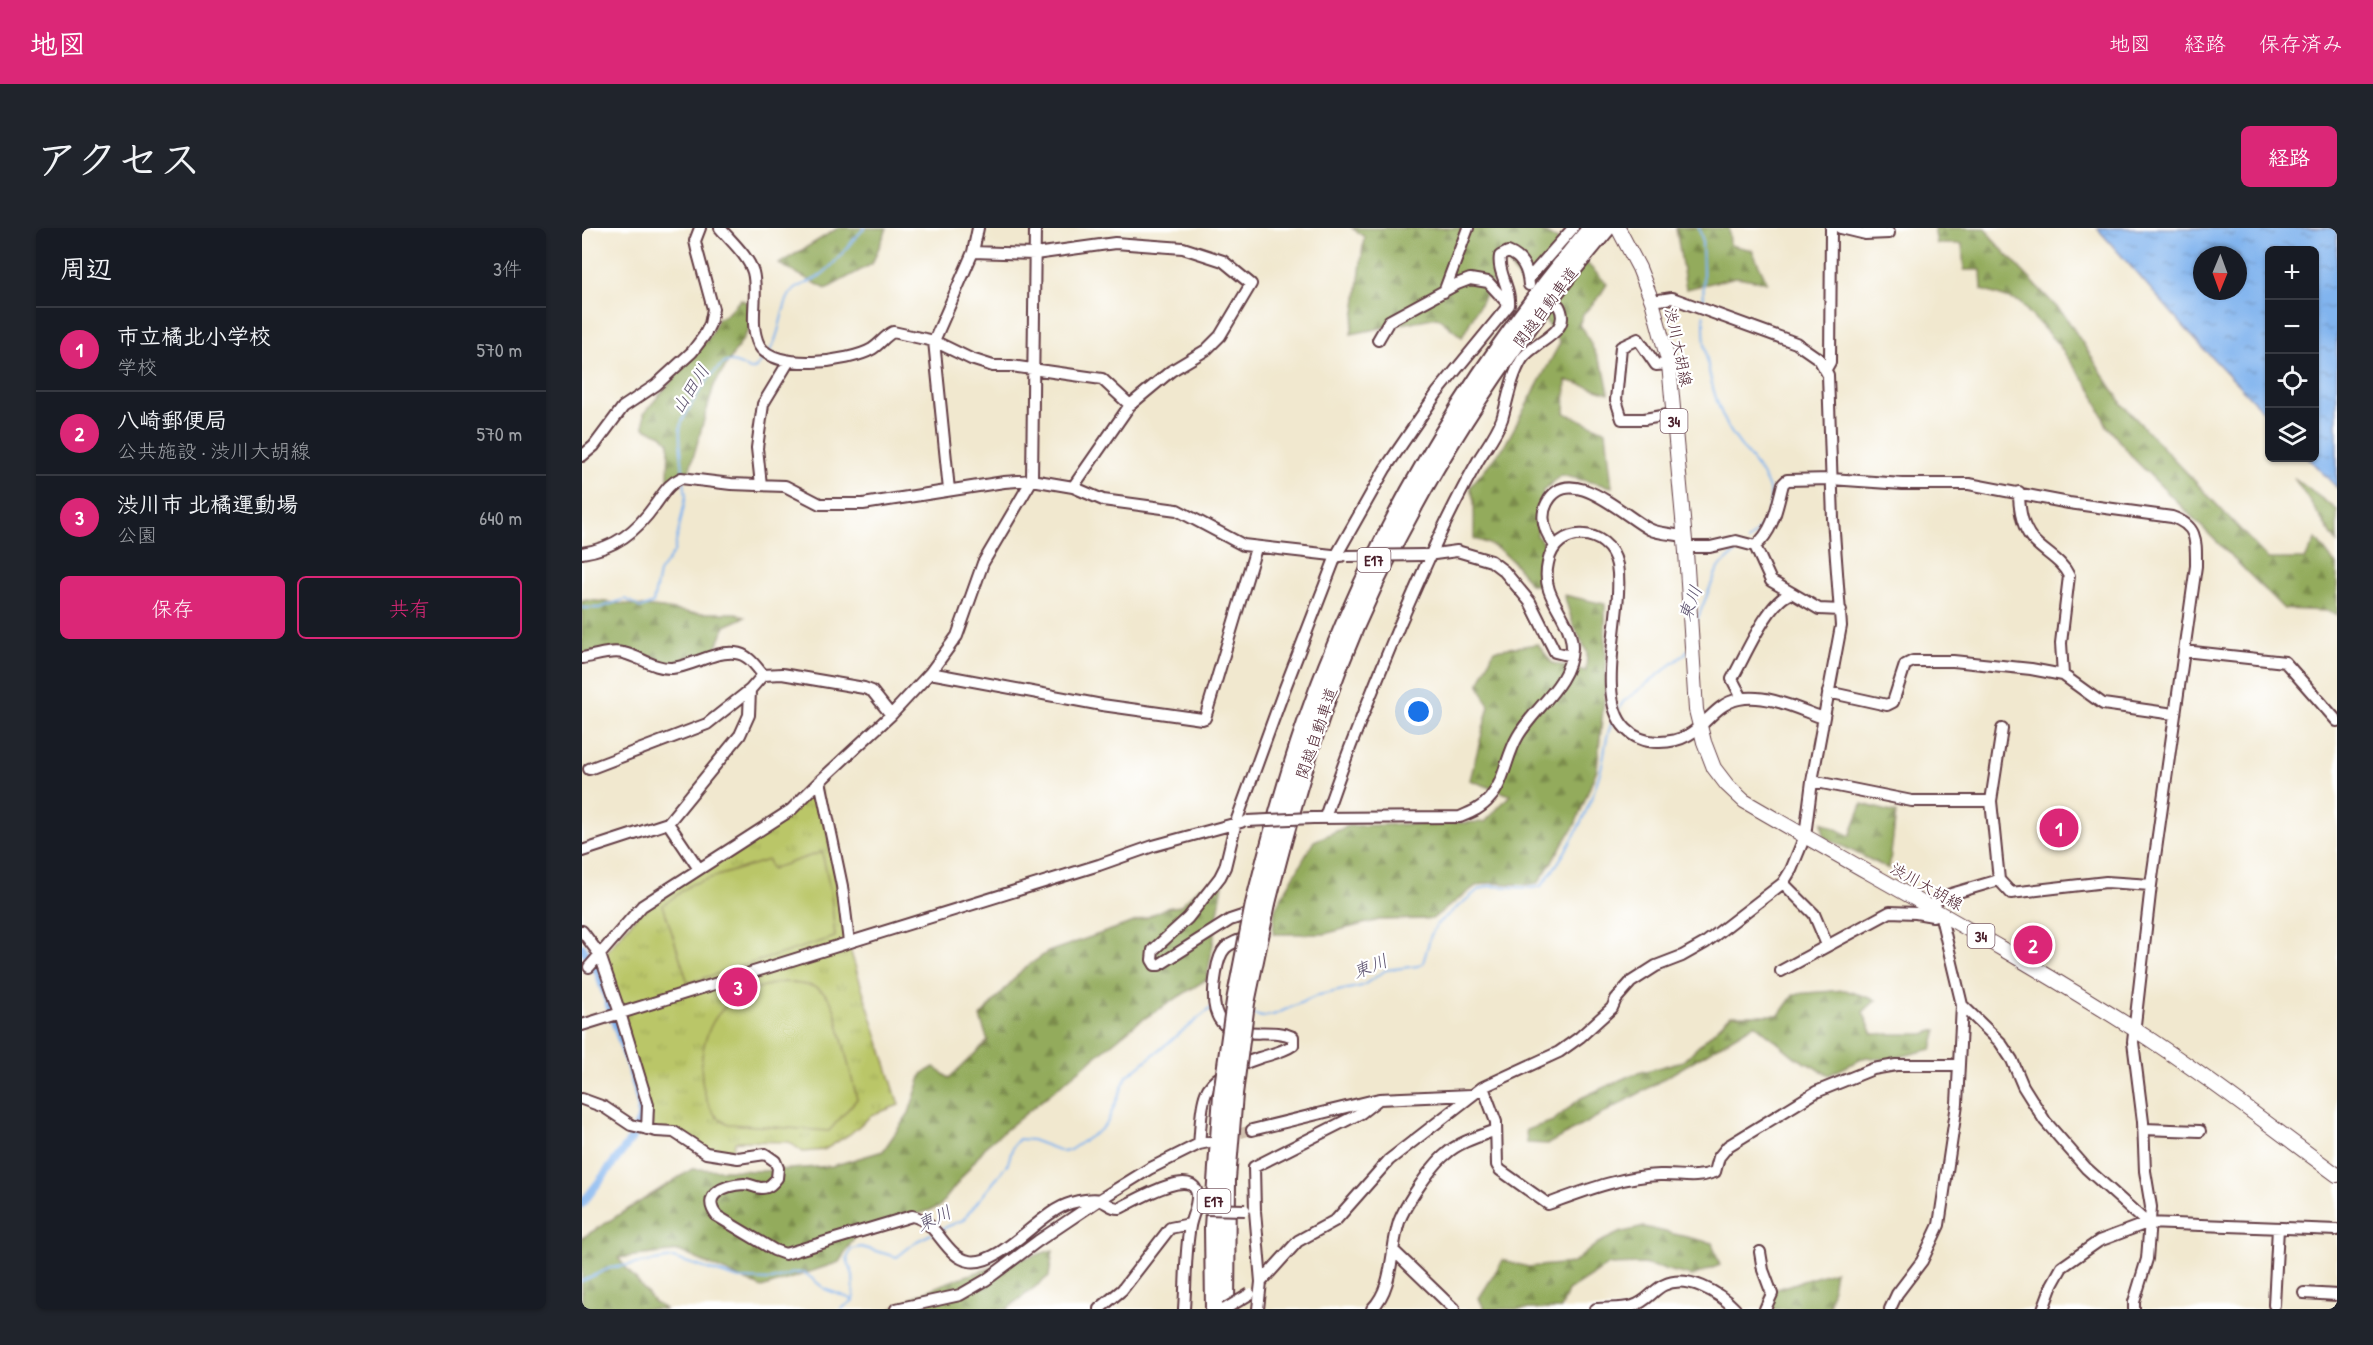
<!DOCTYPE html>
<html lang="ja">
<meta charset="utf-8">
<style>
body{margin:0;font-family:"Patrick Hand","Klee One",sans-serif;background:#20242c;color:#f1f3f6}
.controls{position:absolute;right:18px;top:18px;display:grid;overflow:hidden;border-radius:9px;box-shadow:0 2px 4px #0004}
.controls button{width:54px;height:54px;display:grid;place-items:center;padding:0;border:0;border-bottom:2px solid #363941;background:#171b24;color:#f1f3f6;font:30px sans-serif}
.compass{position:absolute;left:1611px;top:18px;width:54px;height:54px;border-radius:50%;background:#171b24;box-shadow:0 2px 4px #0004;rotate:181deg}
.you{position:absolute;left:837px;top:484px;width:21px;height:21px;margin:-15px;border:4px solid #fff;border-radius:50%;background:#1a73e8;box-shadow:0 0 0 9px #1a73e833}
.badge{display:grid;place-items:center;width:39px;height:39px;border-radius:50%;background:#db2777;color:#fff;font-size:20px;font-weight:700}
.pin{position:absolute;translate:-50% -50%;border:3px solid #fff;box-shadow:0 2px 6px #0006}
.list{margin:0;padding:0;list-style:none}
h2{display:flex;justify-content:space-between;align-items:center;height:78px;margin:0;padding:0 24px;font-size:26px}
h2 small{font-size:20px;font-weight:400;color:#9ea1a6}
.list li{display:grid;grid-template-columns:39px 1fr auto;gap:18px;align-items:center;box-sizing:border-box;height:84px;padding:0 24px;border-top:2px solid #363941}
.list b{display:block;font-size:22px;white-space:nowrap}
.list p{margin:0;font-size:20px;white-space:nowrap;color:#9ea1a6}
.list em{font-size:20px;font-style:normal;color:#9ea1a6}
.actions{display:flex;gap:12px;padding:18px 24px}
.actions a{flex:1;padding:14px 0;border:2px solid #db2777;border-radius:9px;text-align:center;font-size:21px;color:#db2777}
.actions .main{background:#db2777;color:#fff}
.icon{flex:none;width:33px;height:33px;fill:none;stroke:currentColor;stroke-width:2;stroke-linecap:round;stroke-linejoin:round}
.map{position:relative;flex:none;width:1755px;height:1081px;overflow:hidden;border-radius:9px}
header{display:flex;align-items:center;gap:36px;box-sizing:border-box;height:84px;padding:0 30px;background:#db2777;color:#fff}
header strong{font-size:28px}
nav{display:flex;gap:33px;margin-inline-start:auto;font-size:21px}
.intro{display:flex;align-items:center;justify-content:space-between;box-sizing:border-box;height:144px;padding:0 36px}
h1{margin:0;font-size:42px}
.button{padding:15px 27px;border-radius:9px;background:#db2777;color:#fff;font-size:21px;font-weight:700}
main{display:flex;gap:36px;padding:0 36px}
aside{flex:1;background:#171b24;border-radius:9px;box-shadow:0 2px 4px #0004}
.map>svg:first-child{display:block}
</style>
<header>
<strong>地図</strong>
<nav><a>地図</a><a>経路</a><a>保存済み</a></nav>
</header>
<div class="intro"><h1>アクセス</h1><a class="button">経路</a></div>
<main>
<aside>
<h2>周辺<small>3件</small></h2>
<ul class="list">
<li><span class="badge">1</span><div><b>市立橘北小学校</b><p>学校</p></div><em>570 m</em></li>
<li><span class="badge">2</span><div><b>八崎郵便局</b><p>公共施設 · 渋川大胡線</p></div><em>570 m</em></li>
<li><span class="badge">3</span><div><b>渋川市 北橘運動場</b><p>公園</p></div><em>640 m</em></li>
</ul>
<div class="actions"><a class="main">保存</a><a>共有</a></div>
</aside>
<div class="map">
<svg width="1755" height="1081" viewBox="0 0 1755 1081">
<defs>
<pattern id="forest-firs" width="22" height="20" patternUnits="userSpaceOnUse" patternTransform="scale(1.5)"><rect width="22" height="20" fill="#93ab5c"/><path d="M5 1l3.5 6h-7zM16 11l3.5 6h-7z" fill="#7a8b4c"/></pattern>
<pattern id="park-tufts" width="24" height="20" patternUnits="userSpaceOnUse" patternTransform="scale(1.5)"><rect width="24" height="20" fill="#bac668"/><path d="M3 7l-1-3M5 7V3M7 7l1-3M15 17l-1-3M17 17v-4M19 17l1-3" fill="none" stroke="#a1aa5a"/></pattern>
<pattern id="water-ripples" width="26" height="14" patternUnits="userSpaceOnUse" patternTransform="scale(1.5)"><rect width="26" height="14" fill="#81b4ee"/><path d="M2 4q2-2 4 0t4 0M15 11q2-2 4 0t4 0" fill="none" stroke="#6c92c1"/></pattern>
</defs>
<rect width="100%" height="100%" fill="#fff"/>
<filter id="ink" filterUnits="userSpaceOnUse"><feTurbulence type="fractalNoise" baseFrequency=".0167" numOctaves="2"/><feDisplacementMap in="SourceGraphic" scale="12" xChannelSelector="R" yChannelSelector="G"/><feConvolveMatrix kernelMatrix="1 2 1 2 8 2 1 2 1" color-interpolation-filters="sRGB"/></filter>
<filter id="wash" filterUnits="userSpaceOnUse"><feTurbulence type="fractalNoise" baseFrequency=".008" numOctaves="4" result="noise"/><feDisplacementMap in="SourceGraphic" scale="24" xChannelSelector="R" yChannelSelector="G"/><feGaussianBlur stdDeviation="1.35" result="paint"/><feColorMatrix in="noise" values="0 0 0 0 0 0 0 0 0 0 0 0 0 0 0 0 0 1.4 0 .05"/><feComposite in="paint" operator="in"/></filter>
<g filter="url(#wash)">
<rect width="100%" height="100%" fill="#f1e8cf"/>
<path fill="url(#forest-firs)" stroke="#6e6544" stroke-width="1.5" d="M 256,0 L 305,0 L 290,36 L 244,61 L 197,36 Z
M 770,0 L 954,0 L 990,20 L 1025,56 L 1017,69 L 1001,86 L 997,97 L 1002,102 L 1023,145 L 1027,165 L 984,152 L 983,185 L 1024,203 L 1030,259 L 979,247 L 961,263 L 955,307 L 965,321 L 959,338 L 960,358 L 948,356 C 934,335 919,317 892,311 L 892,273 L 888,259 L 923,217 L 978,115 L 923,30 L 880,109 L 855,89 L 769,106 L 774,78 L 782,9 Z
M 1094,0 L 1147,0 L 1148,17 L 1170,22 L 1185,54 L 1154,49 L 1104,61 Z
M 1352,0 L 1403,0 L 1413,14 L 1483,88 L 1540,176 L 1686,331 L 1723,331 L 1734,311 L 1755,338 L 1755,388 L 1745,383 L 1702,381 L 1552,231 L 1525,198 L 1510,163 L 1475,115 L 1437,74 L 1400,62 L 1399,42 L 1382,42 L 1380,16 L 1355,16 Z
M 159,71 L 167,76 L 169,98 L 132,157 L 107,244 L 86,252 L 87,215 L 80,207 L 62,200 L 62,185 L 128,108 L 136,90 L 143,88 Z
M 1712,250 L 1755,282 L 1755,315 Z
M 982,367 L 1023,376 L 1024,451 L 1015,541 L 993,597 L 957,654 L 951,657 L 906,655 L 894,658 L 850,691 L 797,692 L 742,706 L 691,706 L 693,681 L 732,613 L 766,598 L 903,594 L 928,567 L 888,552 L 907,478 L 897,457 L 912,422 L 956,416 L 970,435 L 1004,443 L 1005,424 L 991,396 Z
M 5,372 L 80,380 L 109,385 L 151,385 L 163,389 L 143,398 L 133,424 L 93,437 L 34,421 L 0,427 L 0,373 Z
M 1280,576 L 1314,585 L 1307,641 L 1242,609 L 1240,594 L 1268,608 Z
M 642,650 L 625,751 L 555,795 L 405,917 L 357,979 L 274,1007 L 257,1034 L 180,1060 L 97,1023 L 36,1030 L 72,1074 L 82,1081 L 0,1081 L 0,1010 L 110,941 L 180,943 L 250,938 L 301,923 L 327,885 L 340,846 L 352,839 L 367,850 L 406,813 L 398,789 L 440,742 L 466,724 L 566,689 L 583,680 L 598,678 L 617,660 Z
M 1263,762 L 1294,772 L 1281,784 L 1291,806 L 1341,806 L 1355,802 L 1350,821 L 1305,832 L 1284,829 L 1247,847 L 1213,829 L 1173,796 L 1063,862 L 966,916 L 945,915 L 944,902 L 971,893 L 999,870 L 1049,847 L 1101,833 L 1149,787 L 1197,787 L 1212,766 Z
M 1062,999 L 1130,1015 L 1138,1037 L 1110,1048 L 1061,1036 L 1026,1037 L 986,1063 L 979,1081 L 902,1081 L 897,1070 L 921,1032 L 946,1039 L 991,1035 L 1016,1015 L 1037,1005 Z
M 471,1022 L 467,1048 L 425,1081 L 310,1081 C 359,1051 417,1038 471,1022 Z
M 1253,1043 L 1247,1081 L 1184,1081 L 1185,1064 Z"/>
<path fill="url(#park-tufts)" stroke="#82724a" stroke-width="1.5" d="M 237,558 L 265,712 L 317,877 L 290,887 L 268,906 L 242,922 L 221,924 L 207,914 L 157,913 L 153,914 L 150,926 L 133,925 L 71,900 L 21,728 L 57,685 Z"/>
<path fill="#bac668" stroke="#82724a" stroke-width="1.5" d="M 240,624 L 249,666 L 253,709 L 106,755 L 81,677 L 110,656 L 186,632 L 189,641 Z
M 202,754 C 227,757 244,756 253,783 L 275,871 L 247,903 L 147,896 C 143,894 138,892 135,889 C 111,863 116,806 140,782 C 157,765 178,758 202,754 Z"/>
<path fill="url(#water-ripples)" stroke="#666a8c" stroke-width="1.5" fill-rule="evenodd" d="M 1515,0 L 1755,0 L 1755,260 L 1726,230 L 1732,230 L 1732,22 L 1688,22 L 1687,189 L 1618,117 ZM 1620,27 L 1656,27 L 1656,63 L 1620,63 Z"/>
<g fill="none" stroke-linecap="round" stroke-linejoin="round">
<path stroke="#81b4ee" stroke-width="2" d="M 1117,0 L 1120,11 L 1122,78
M 1122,87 C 1121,123 1129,167 1146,199 C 1156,218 1184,244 1188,265 C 1191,285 1179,300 1166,313
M 188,123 C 199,106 198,82 208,66 C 215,56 230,55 239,47 C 257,33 267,14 283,0
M 101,247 C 101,232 97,216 98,201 C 100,187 133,136 146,134 C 154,133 162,138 168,142 L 174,140 L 184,128
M 0,380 L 17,380 L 44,371 L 59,380 L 71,375 L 77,345 L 92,324 L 104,268 L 102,253
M 1114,394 L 1136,340 L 1160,319
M 1037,481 L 1041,474 L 1103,426 L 1105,422
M 670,786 L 680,789 L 691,787 L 737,767 L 780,758 L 804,742 L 836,738 L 841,735 L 849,707 L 855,696 L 896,662 L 907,658 L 951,660 L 959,658 C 985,626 1007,584 1018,544 C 1024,526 1022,508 1032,491
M 357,1002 L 381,992 L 415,950 L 426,935 L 431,918 L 437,911 L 450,912 L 482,924 L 488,922 L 518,902 L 525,895 L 545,848 L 629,780
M 0,1053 L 28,1040 L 91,1030 L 157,1051 L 190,1052 L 212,1045 L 223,1045 L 243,1061 L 272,1072
M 272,1072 L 271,1047 L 265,1031 L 269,1021 L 279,1019 L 315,1029 L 335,1013 L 349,1006
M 259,1081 L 272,1072"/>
<path stroke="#81b4ee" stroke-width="8" d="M 0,719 L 16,744 L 54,858 L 59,880 L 58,891 L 49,912 L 0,976"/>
</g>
</g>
<g filter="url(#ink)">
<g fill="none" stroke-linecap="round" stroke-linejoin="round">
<path stroke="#d0c0ae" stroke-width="10" stroke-dasharray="10 5" stroke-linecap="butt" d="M 644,909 L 670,902"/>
<defs>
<path id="minor" d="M 138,0 C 149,13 166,28 171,44 C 177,67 166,95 177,117 C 192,144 268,134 290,121 C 298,116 303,108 311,104 L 352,113 L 389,131 L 411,138 L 429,138 L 520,151 L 548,177
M 1258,0 L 1283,6 L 1307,5
M 391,24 L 453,26 L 533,15 L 601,20 L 641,33 L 669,56 L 638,108 L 624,122 L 589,143 L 548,177 L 491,259
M 947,50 L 991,0
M 862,64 L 886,0
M 796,112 L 807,93 L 875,56 L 888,51 L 906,54 L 927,77
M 1087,136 L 1074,137 L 1056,111 L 1039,119 L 1034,172 L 1040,191 L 1062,191 L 1092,186
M 1244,141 L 1248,134 L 1249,0
M 0,228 L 12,218 L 41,179 L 74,157 L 110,124 L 122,108 L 128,96 L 131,81 L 115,22 L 113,13 L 118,0
M 179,257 L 175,220 L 181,176 L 207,133
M 367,262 L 352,113 L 391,24 L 396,0
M 1437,264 C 1437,282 1440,301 1453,314 C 1465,326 1480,333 1487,348 L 1479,415 L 1481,447
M 973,318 C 964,306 957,290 965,275 C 987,233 1042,288 1067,301 C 1077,306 1091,306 1103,308
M 1173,318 L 1189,353 L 1210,365
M 1104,319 L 1128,319 L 1154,313 L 1173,318 C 1192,303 1195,278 1201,256 L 1205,252 L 1249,251 L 1321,256 L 1387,256 L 1487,275 L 1590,289 C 1616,298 1614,313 1614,338 L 1569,657 L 1551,814 L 1561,894 L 1563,943 L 1569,979 L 1565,1031 L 1552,1074 L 1552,1081
M 0,325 C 33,320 54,304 73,277 C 82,265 86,256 99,250 L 149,256 L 203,258 L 238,276 L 281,276 L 422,254 L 450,252 L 491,259 L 521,272 L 595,282 L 661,317 L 759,328
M 845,327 L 875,323 L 909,333 L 922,343 L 948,374 L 973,424 L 989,428
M 1602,423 L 1703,434 L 1755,493
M 0,430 C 13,428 28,422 41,425 C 57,428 72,441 90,440 C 111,438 131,423 153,425 C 166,426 173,437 181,447 L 200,446 L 282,460 L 290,463 L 309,487
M 348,445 L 520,477 L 620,491 L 623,490 L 674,320
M 1246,464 L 1305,477 L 1311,474 L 1323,437 L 1331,433 L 1371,433 L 1449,441 L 1481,447 L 1521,476 L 1592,486
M 1160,470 L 1150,451 C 1163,429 1186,372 1210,365 L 1237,381 L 1259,382
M 7,541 L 125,496 L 168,462
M 238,553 L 260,658 L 267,714
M 1230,553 L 1330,573 L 1409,573
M 743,589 C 765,524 791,461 817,398 C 842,341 866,285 897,231 C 905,218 915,205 920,191 C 926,171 929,149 940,131 C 952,113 991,105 977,78
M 731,590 L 878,589 C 890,584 900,580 908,570 C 923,553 924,528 936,508 C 952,480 989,456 990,420 C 990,398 974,382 967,362 C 964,353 964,344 966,335 C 973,296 1027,298 1035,337 C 1043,382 1011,468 1044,501 C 1053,510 1063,514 1076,514 C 1121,515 1124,478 1157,471 C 1184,465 1216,481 1241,490
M 0,623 L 86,595
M 117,641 L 86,595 L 158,507 L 167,487 L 168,462 L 181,447
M 1417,652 L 1409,573 L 1420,501
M 1201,655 L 1232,686 L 1245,717
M 1348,679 L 1359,669 L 1417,652 L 1429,665 L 1524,654 L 1569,657
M 672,692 L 663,687 L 648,692 L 577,737 L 573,737 L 570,732 L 571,722 L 606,690 L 638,649 L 643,639 L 654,594 L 701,465 L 754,328 L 803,241 L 855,165 L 927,77 C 929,60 915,44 918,28 L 926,24 C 940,29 946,42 947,57
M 0,703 L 18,727 L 38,785 L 66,877 L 65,901
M 7,739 L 60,678 L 209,582 L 238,553 L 309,487 L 348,445 L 375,408 L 401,335 L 450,252 L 453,0
M 1199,743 L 1308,684 L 1334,685 L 1351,688 L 1358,685 L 1380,777 L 1418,814 L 1430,832 L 1441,858 L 1463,893 L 1504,940 L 1565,995
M 0,797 L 517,637 L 571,618 L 659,594
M 901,859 L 914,894 L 915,937 L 918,942 L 966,976 C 1002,963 1040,948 1078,947 C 1100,946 1110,952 1133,944 L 1137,929 L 1146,918 L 1234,864 L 1291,841 L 1314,837 L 1377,837
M 0,871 L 22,879 L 49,897 L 74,903 L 92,904 L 124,925 L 156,930 L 183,926 L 193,933 L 196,940 L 195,950 C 191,955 187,960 180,960 C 174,960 168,956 162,956 C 142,957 118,967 135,988 L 192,1022 L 203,1026 L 330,988 C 356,993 362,1028 387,1033 C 419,1039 458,983 489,975 C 496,973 511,970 517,972 C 526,974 528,981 538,980 C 551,974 611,937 615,966 C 616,978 610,987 608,998 C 603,1025 604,1054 602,1081
M 1561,901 L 1618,903
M 670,902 L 797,871 L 889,867
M 617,916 C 619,900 618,880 624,865 C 631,847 659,836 677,830 C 689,826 701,824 711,817 L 711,809 C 695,802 678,806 660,804 C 628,800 630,769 634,745 C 638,719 644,716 668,709
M 812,1023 L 872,1081
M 1178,1024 L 1181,1042 L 1190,1066 L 1183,1081
M 679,1054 L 673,983 L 672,939 L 779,885 L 797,871
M 1722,1065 L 1755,1067
M 1692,1077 L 1696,1000
M 314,1081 L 378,1067 L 404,1052 L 456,1013 L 517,972 L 567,941 L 617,916 L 627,914
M 517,1081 L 540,1062 L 588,1000 L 608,996
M 676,1081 L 679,1054 L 716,1013 L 754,992 L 807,932 L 901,859 L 977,824 L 998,809 L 1030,780 L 1034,771 L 1049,754 L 1074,738 L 1100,728 L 1123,715 L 1201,655 L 1209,642 L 1223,608 L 1230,553 L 1259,398 L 1251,291 L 1246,147 L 1237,131 L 1214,115 L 1090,70 L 1070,73
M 790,1081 C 812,1059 808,1022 817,994 C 823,977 850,937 864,926 C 877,914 898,908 914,902
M 1014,1081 C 1026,1080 1040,1081 1051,1078 C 1066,1073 1071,1062 1082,1057 C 1105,1046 1137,1064 1153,1081
M 1308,1081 L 1315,1066 L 1340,1033 L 1357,997 L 1375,876 L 1380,777
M 1461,1081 L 1470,1057 L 1480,1039 L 1517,1013 L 1565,995 L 1755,1002"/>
<path id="major" d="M 1036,0 L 1057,40 L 1070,73 L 1087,136 L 1104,324 L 1114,482 L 1122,514 L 1132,540 L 1145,557 L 1162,573 C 1292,649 1425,720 1552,801 C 1622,846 1688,898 1755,947"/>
<path id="highway" d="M 685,675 C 705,596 727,517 756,441 C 819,279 913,132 1025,0
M 672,676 C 692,596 714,515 745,438 C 808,278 899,131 1009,0
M 632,1081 L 631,999 L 640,866
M 644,1081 L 645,951 L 652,866"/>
</defs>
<use href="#minor" stroke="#633d44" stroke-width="14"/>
<use href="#major" stroke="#633d44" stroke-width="16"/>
<use href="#highway" stroke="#633d44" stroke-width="20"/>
<use href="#minor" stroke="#fff" stroke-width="10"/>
<use href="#major" stroke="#fff" stroke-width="14"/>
<use href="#highway" stroke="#fff" stroke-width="16"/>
<defs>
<path id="minor-bridge" d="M 765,328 L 842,327
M 665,593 L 731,590
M 622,981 L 663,982
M 643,1081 L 668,1066"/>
<path id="highway-bridge" d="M 640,866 L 653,773 L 672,676
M 652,866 L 664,775 L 685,675"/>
</defs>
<use href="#minor-bridge" stroke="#633d44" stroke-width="14" stroke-linecap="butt"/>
<use href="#highway-bridge" stroke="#633d44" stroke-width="20" stroke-linecap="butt"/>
<use href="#minor-bridge" stroke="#fff" stroke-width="10"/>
<use href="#highway-bridge" stroke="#fff" stroke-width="16"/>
</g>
</g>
<g text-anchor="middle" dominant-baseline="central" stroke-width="4.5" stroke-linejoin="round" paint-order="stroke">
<g fill="#fff" stroke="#80626b" stroke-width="1.5">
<rect x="1078.5" y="181" width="27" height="24" rx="4.5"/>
<rect x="775.5" y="320" width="33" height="24" rx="4.5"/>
<rect x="1385.5" y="696" width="27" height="24" rx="4.5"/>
<rect x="615.5" y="961" width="33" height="24" rx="4.5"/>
</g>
<g font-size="15" font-weight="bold" fill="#4a1f2b">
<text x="1092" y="193">34</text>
<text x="792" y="332">E17</text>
<text x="1399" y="708">34</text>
<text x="632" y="973">E17</text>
</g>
<g font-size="16" fill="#4a1f2b" stroke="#fff">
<text transform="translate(963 79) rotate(-53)">関越自動車道</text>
<text transform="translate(1097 119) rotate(78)">渋川大胡線</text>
<text transform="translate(734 505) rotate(-71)">関越自動車道</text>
<text transform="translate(1345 658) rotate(29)">渋川大胡線</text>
</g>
<g font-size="18" font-style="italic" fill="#5d536f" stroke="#fff">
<text transform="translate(108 161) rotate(-57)">山田川</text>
<text transform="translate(1108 375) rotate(-69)">東川</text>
<text transform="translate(788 738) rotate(-22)">東川</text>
<text transform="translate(352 990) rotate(-25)">東川</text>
</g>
</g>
</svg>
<div class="controls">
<button>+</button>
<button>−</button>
<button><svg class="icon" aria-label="locate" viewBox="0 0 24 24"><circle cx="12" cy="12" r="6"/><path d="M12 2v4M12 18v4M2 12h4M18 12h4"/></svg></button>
<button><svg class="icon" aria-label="layers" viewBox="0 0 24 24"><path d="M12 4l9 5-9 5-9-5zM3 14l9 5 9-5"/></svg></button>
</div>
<svg class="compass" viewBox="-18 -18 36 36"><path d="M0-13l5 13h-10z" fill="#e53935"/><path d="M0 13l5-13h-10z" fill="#9ea1a6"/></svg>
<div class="you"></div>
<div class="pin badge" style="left:1477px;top:600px">1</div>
<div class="pin badge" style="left:1451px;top:717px">2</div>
<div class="pin badge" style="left:156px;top:759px">3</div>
</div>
</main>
